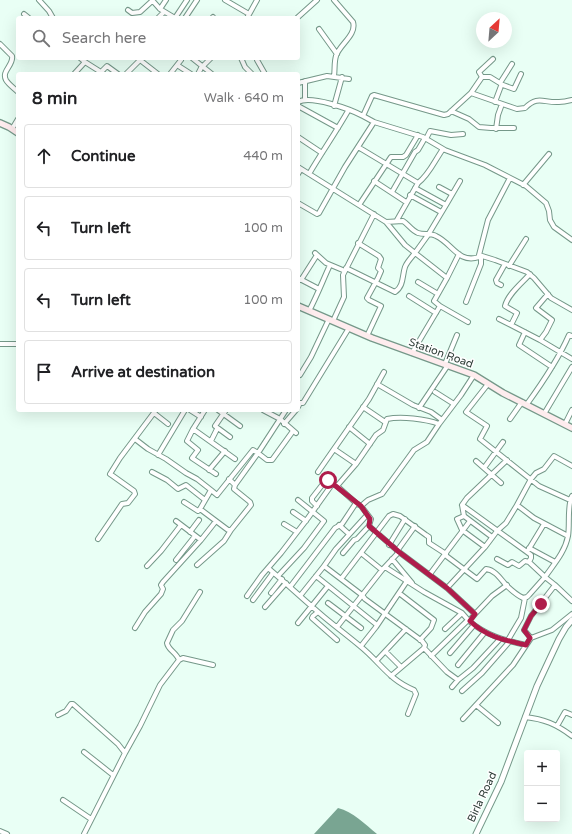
<!DOCTYPE html>
<meta charset="utf-8">
<style>
body{margin:0;font-family:"Varela Round",sans-serif;background:#f2f2f2;color:#202124}
.controls{position:absolute;right:12px;bottom:12px;display:grid;overflow:hidden;border-radius:4px;box-shadow:0 4px 16px #0002}
.controls button{width:36px;height:36px;display:grid;place-items:center;padding:0;border:0;border-bottom:1px solid #e0e0e0;background:#fff;color:#202124;font:20px sans-serif}
.compass{position:absolute;left:476px;top:12px;width:36px;height:36px;border-radius:50%;background:#fff;box-shadow:0 4px 16px #0002;rotate:26deg}
.stop{position:absolute;width:12px;height:12px;margin:-9px;border:3px solid #af1c4b;border-radius:50%;background:#fff}
.stop.end{background:#af1c4b;border-color:#fff;box-shadow:0 1px 4px #0008}
.list{margin:0;padding:0;list-style:none}
h2{display:flex;justify-content:space-between;align-items:center;height:52px;margin:0;padding:0 16px;font-size:17px}
h2 small{font-size:13px;font-weight:400;color:#757577}
.list li{display:grid;grid-template-columns:26px 1fr auto;gap:12px;align-items:center;box-sizing:border-box;height:64px;margin:0 8px 8px;padding:0 8px;border:1px solid #e0e0e0;border-radius:4px}
.list b{display:block;font-size:15px;white-space:nowrap}
.list em{font-size:13px;font-style:normal;color:#757577}
.icon{flex:none;width:22px;height:22px;fill:none;stroke:currentColor;stroke-width:2;stroke-linecap:round;stroke-linejoin:round}
.map{position:relative;flex:none;width:572px;height:834px;overflow:hidden}
.search{position:absolute;background:#fff;box-shadow:0 4px 16px #0002;left:16px;top:16px;width:284px;height:44px;display:flex;align-items:center;gap:10px;box-sizing:border-box;padding:0 14px;border-radius:4px;color:#757577;font-size:15px}
.panel{position:absolute;background:#fff;box-shadow:0 4px 16px #0002;left:16px;top:72px;width:284px;height:340px;border-radius:4px}
.map>svg:first-child{display:block}
</style>
<div class="map">
<svg width="572" height="834" viewBox="0 0 572 834">
<rect width="100%" height="100%" fill="#e9fff5"/>
<path fill="#79a592" d="M 338,808 C 353,812 365,824 377,834 L 314,834 Z"/>
<g fill="none" stroke-linecap="round" stroke-linejoin="round">
<defs>
<path id="minor" d="M 39,0 L 49,11 L 53,18
M 152,0 L 160,9 L 175,18
M 225,0 L 249,14
M 160,9 L 166,0
M 128,10 L 132,13 L 140,12 L 152,1
M 24,14 L 29,18
M 158,18 L 164,12
M 175,18 L 187,0
M 185,18 L 197,0
M 212,18 L 213,17
M 247,18 L 257,0
M 297,18 L 317,0
M 319,29 L 337,54
M 0,44 L 12,56 C 14,65 1,71 6,80 C 9,85 14,88 18,92
M 192,58 L 212,74
M 241,58 L 245,67 L 252,74
M 257,60 L 265,74
M 85,62 L 104,74
M 177,65 L 191,74
M 101,72 L 107,66 L 118,74
M 74,74 L 85,62 L 80,58
M 126,74 L 140,60 L 158,74
M 170,74 L 181,60
M 198,74 L 201,68 L 211,58
M 334,76 C 335,70 334,62 336,56 C 339,45 357,35 353,22 L 334,0
M 482,77 L 490,77 L 503,85
M 305,81 L 305,100
M 298,83 L 327,76 L 349,79
M 500,83 L 512,64
M 471,93 L 482,77 L 479,72 L 493,59
M 298,102 C 311,95 350,109 363,116 L 372,96 L 374,95 L 444,115 L 448,114 L 471,93 L 517,109 L 525,108 C 538,95 543,103 559,102 C 563,102 568,101 572,100
M 495,102 L 501,86 L 503,85 L 514,89 L 521,74
M 298,106 L 338,128
M 334,106 L 342,77
M 451,111 L 469,119 L 479,127 L 491,128 L 514,128
M 363,116 L 374,122 L 423,137 L 445,150 L 485,165 L 526,186 L 546,203 L 549,211 L 550,220 L 554,227 L 572,240
M 12,129 L 18,119
M 496,129 L 498,115 L 502,104
M 298,137 L 322,153
M 426,139 L 430,131 L 451,135 L 463,134
M 358,147 L 418,183
M 298,167 L 386,222 L 403,221 C 408,224 412,231 418,233 C 424,235 431,233 436,236 C 452,243 458,264 479,257 L 479,255 L 495,260 L 527,272 L 534,278 L 551,298 L 572,310
M 298,174 L 301,169
M 309,174 C 322,152 336,132 348,111
M 374,181 L 406,202
M 523,185 L 549,154
M 439,187 L 452,194
M 415,188 L 446,205 L 428,235 L 415,253 L 447,278 L 459,254
M 392,192 L 415,152 L 418,150 L 425,138
M 410,195 L 441,212
M 298,203 L 317,214 L 319,213 L 345,167 L 374,122
M 359,205 L 391,157 L 403,157 L 406,155 L 418,135
M 446,205 L 460,181
M 397,220 L 418,183 C 429,175 435,160 443,149
M 358,243 L 379,256 L 381,259 L 378,268 L 381,271 L 378,278 L 367,298 L 369,300 L 381,306 L 367,336
M 315,253 L 326,263 L 345,271
M 509,266 L 526,239
M 346,268 L 395,292 C 404,286 402,276 405,267 C 407,262 411,258 415,253 L 405,245 L 386,222
M 530,274 C 522,283 508,294 505,306 L 517,313 L 511,325 L 540,340
M 298,278 L 319,289
M 301,280 L 317,255
M 418,282 L 438,294
M 501,285 L 497,283 L 496,280 L 505,264
M 548,294 L 536,308 L 552,320 L 546,332 L 540,340 L 572,359
M 409,296 L 436,313
M 466,302 L 481,264 L 481,259 L 479,255 L 488,220 L 510,178
M 440,306 L 434,301 L 447,278
M 309,311 C 317,296 323,280 330,265
M 499,319 L 511,325
M 333,321 L 344,297 L 343,275 L 345,271 L 374,214
M 525,332 L 519,345 L 552,367
M 0,344 L 18,344
M 412,353 L 440,306 L 468,322
M 445,364 L 457,335
M 300,375 L 311,357 L 329,319
M 377,384 L 413,405 L 431,412 L 442,420
M 488,384 L 466,412 L 487,426 L 480,439 L 539,486 L 570,500
M 435,392 L 454,404
M 527,404 C 543,382 558,360 569,335 L 572,336
M 298,407 L 300,403 L 303,403 L 349,328
M 363,407 L 385,422
M 419,408 L 448,365
M 190,410 L 201,417
M 205,410 L 193,429 L 187,441 L 198,450 L 192,458 L 216,474
M 218,410 L 240,426
M 226,410 L 215,426 L 230,437
M 263,410 L 280,419 L 296,433
M 154,413 L 168,424
M 544,414 L 572,367
M 510,419 L 522,402
M 284,424 L 296,410
M 565,424 L 572,410
M 349,427 L 370,444
M 193,429 L 235,459
M 135,439 L 148,449 L 166,459 L 186,473 L 197,479 L 211,490
M 211,441 L 217,429
M 158,455 L 185,410
M 476,461 L 501,483
M 356,464 L 334,449 L 369,399 L 384,372
M 484,468 L 503,442
M 209,470 L 225,451
M 152,472 L 167,480 L 178,489 L 186,485 L 205,500
M 318,472 L 334,449
M 235,485 L 258,453 L 267,460 L 272,460 L 293,431
M 337,486 L 356,503
M 184,502 L 198,511 L 200,509
M 517,505 L 531,479 L 536,473 L 544,469 L 554,456 L 572,466
M 317,506 L 312,501 L 312,498 L 326,480 L 333,483
M 361,506 L 368,500 L 382,494 L 414,450 L 427,442 L 439,424
M 293,512 L 306,521
M 367,515 L 336,549 L 324,566 L 362,595 L 365,599 L 422,641 L 425,645 L 424,648 L 447,672 L 458,680 L 473,668 L 500,639
M 464,516 L 457,519 L 462,530 L 485,547
M 176,521 L 201,540
M 216,521 L 228,530 L 231,530 L 251,505 L 250,502 L 234,489 L 235,485 L 229,479
M 284,524 L 297,532
M 339,525 L 349,534
M 190,532 L 199,520
M 492,537 L 464,516 L 462,505 L 467,498 L 507,460
M 98,539 L 122,504 L 128,503 L 135,494 L 134,491 L 113,476 L 110,474 L 120,458 L 156,410
M 389,545 L 405,519
M 529,548 L 555,562
M 397,551 L 415,526
M 527,552 L 544,524
M 343,553 L 354,540 L 357,539 L 369,526
M 361,553 L 382,570
M 445,555 L 477,579 L 486,569 C 495,570 500,578 505,584 C 510,589 517,595 523,598 L 527,597 L 529,595 L 545,577 L 529,562 L 531,558 L 531,555 L 527,552 L 462,505
M 392,559 L 412,583
M 497,559 L 508,565 L 512,562 L 519,566 L 525,561 L 529,562
M 176,560 L 195,536
M 197,565 L 224,541 L 231,530
M 147,566 L 161,551 L 181,525
M 385,567 L 424,592 L 462,613 L 469,621
M 268,568 C 287,584 305,601 324,617 C 336,627 348,636 360,646 C 380,662 389,680 414,690 L 416,694 L 408,714
M 430,574 L 470,521
M 278,576 L 304,548 L 324,521 L 298,500
M 316,576 L 377,625
M 341,579 L 389,516 L 393,514 L 400,516 L 426,535 L 429,537 L 429,543 L 446,554
M 555,585 L 572,601
M 290,587 L 335,528 L 342,524 L 356,503 L 361,506 L 371,519 L 369,526 L 399,552 L 447,588 L 475,614 L 469,621 C 487,636 504,640 526,645
M 447,588 L 485,547 L 497,531 L 506,523 L 517,505 L 534,518 L 568,536
M 271,593 L 282,579
M 399,593 L 434,620 L 431,628 L 420,640
M 247,596 L 262,575 L 281,553 L 308,518 L 333,483 L 337,486 L 356,464 L 376,435 L 383,430 L 387,419 C 401,416 426,419 439,424 L 461,395 L 474,375
M 300,596 L 324,566
M 253,600 L 273,573
M 328,603 L 361,628
M 265,607 L 286,583
M 318,612 L 313,616 L 312,618 L 337,640
M 475,614 L 492,596 L 507,585
M 298,623 L 328,586
M 337,627 L 382,570 L 399,552
M 135,628 L 145,612 L 161,594 L 163,589 L 161,585 L 163,582 L 201,540 L 216,521 L 200,509 L 211,490 L 217,495 L 253,450 L 258,453 L 286,410
M 445,629 L 462,613
M 531,638 L 524,630 L 531,616 L 555,585 L 545,577 C 554,564 565,552 568,536 C 570,525 567,505 572,496
M 508,640 L 521,618 L 525,598
M 361,646 L 376,627 L 407,581
M 386,652 L 401,667
M 450,653 L 474,625
M 431,656 L 468,620
M 179,660 C 176,652 168,650 167,643 L 173,630 L 182,621 L 200,592
M 377,660 L 406,629
M 458,665 L 485,632
M 391,676 L 424,648
M 452,687 L 458,680
M 462,691 L 482,673 L 510,641
M 476,705 L 498,723
M 58,715 L 66,711 L 71,704 L 73,704 L 118,744 L 125,753 L 140,726 L 160,685 L 179,660 L 183,658 L 213,665
M 525,717 C 544,719 556,724 572,736
M 463,719 L 513,665 L 531,638 L 552,630 L 572,614
M 557,726 L 565,712 L 572,715
M 84,752 L 113,775
M 63,800 L 91,819
M 0,831 L 7,834
M 84,834 L 125,753"/>
<path id="tertiary" d="M 476,834 L 501,782 L 537,686 L 559,639 L 566,627 L 572,620"/>
<path id="secondary" d="M 0,123 L 9,127 L 18,133
M 298,306 L 372,338 L 474,375 L 503,393 L 572,428"/>
</defs>
<use href="#minor" stroke="#759889" stroke-width="6"/>
<use href="#tertiary" stroke="#759889" stroke-width="7"/>
<use href="#secondary" stroke="#759889" stroke-width="8"/>
<use href="#minor" stroke="#fff" stroke-width="4"/>
<use href="#tertiary" stroke="#fff" stroke-width="5"/>
<use href="#secondary" stroke="#feecee" stroke-width="5.5"/>
</g>
<g fill="none" stroke-linecap="round" stroke-linejoin="round">
<path stroke="#af1c4b" stroke-width="5" d="M 328,480 L 361,506 L 370,519 L 369,526 L 399,552 L 447,588 L 475,614 L 470,621 C 487,637 504,640 526,645 L 530,638 L 524,630 L 531,616 L 541,604"/>
</g>
<g text-anchor="middle" dominant-baseline="central" stroke-width="3" stroke-linejoin="round" paint-order="stroke">
<g font-size="11" fill="#2e3d37" stroke="#fff">
<text transform="translate(441 353) rotate(20)">Station Road</text>
<text transform="translate(482 797) rotate(-65)">Birla Road</text>
</g>
</g>
</svg>
<div class="controls">
<button>+</button>
<button>−</button>
</div>
<svg class="compass" viewBox="-18 -18 36 36"><path d="M0-13l5 13h-10z" fill="#e53935"/><path d="M0 13l5-13h-10z" fill="#757577"/></svg>
<div class="stop" style="left:328px;top:480px"></div>
<div class="stop end" style="left:541px;top:604px"></div>
<div class="search"><svg class="icon" aria-label="search" viewBox="0 0 24 24"><circle cx="10" cy="10" r="6"/><path d="M15 15l6 6"/></svg>Search here</div>
<section class="panel">
<h2>8 min<small>Walk · 640 m</small></h2>
<ul class="list">
<li><svg class="icon" aria-label="ahead" viewBox="0 0 24 24"><path d="M12 20V5M6 11l6-6 6 6"/></svg><div><b>Continue</b></div><em>440 m</em></li>
<li><svg class="icon" aria-label="left" viewBox="0 0 24 24"><path d="M17 20v-9H6M10 6l-5 5 5 5"/></svg><div><b>Turn left</b></div><em>100 m</em></li>
<li><svg class="icon" aria-label="left" viewBox="0 0 24 24"><path d="M17 20v-9H6M10 6l-5 5 5 5"/></svg><div><b>Turn left</b></div><em>100 m</em></li>
<li><svg class="icon" aria-label="arrive" viewBox="0 0 24 24"><path d="M6 21V4h12l-3 4 3 4H6"/></svg><div><b>Arrive at destination</b></div></li>
</ul>
</section>
</div>
